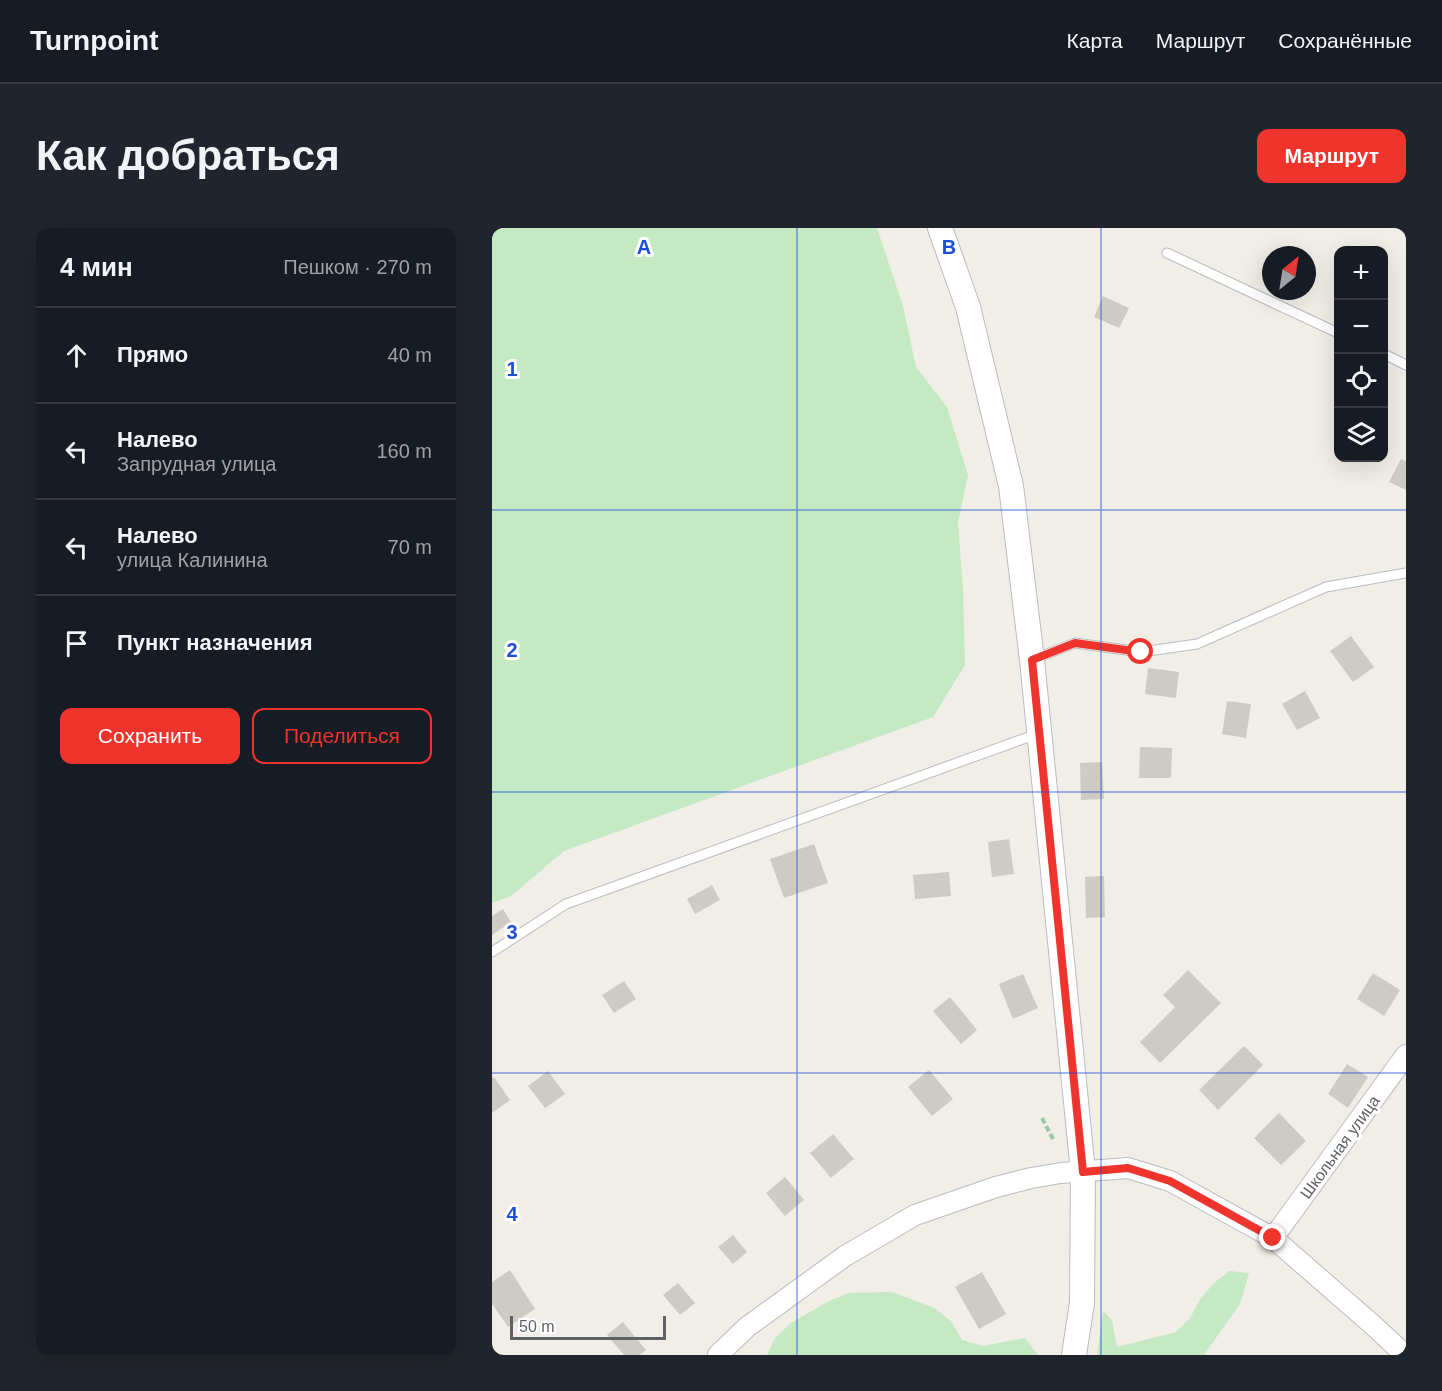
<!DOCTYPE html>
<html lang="ru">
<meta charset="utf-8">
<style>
body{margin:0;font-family:Helvetica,sans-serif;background:#20242c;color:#f1f3f6}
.controls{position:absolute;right:18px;top:18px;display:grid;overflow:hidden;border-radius:12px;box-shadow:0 6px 24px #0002}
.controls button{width:54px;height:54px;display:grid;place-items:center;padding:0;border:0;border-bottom:2px solid #363941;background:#171b24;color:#f1f3f6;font:30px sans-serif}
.compass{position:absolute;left:770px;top:18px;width:54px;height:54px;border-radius:50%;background:#171b24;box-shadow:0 6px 24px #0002;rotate:30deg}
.scale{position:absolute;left:18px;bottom:15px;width:156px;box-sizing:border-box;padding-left:6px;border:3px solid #5e6267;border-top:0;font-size:16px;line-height:21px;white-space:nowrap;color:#5e6267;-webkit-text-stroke:4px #fff;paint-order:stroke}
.stop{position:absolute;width:18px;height:18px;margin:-14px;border:4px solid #ef342e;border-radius:50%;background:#fff}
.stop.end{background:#ef342e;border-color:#fff;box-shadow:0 2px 6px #0008}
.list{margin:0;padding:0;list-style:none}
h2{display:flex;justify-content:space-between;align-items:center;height:78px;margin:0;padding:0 24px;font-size:26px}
h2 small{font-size:20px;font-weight:400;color:#9ea1a6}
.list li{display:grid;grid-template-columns:39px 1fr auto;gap:18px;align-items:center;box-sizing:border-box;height:96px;padding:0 24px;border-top:2px solid #363941}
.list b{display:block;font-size:22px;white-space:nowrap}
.list p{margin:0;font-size:20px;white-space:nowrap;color:#9ea1a6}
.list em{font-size:20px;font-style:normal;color:#9ea1a6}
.actions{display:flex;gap:12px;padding:18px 24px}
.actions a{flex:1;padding:14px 0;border:2px solid #ef342e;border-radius:12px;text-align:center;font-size:21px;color:#ef342e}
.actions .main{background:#ef342e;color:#fff}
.icon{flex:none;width:33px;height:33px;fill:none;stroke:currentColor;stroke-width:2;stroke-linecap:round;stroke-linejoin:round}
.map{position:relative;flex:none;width:914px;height:1127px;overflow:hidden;border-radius:12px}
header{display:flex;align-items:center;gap:36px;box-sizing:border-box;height:84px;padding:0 30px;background:#171b24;border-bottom:2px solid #363941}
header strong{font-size:28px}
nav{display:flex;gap:33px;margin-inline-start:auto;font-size:21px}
.intro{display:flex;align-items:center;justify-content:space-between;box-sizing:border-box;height:144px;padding:0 36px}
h1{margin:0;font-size:42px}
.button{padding:15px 27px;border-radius:12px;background:#ef342e;color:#fff;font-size:21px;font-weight:700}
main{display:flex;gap:36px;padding:0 36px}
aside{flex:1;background:#171b24;border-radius:12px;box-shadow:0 6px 24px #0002}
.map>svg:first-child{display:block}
</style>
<header>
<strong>Turnpoint</strong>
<nav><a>Карта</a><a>Маршрут</a><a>Сохранённые</a></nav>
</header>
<div class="intro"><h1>Как добраться</h1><a class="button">Маршрут</a></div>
<main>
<aside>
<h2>4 мин<small>Пешком · 270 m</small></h2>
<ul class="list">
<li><svg class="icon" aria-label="ahead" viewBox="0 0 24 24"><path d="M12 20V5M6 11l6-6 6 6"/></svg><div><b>Прямо</b></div><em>40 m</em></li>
<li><svg class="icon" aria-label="left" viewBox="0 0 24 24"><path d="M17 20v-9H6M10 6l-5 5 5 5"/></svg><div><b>Налево</b><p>Запрудная улица</p></div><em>160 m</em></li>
<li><svg class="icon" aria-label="left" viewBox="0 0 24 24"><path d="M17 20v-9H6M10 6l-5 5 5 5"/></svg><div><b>Налево</b><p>улица Калинина</p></div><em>70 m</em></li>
<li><svg class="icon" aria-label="arrive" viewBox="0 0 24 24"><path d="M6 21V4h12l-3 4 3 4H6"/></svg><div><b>Пункт назначения</b></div></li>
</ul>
<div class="actions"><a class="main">Сохранить</a><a>Поделиться</a></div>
</aside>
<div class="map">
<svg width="914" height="1127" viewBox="0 0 914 1127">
<rect width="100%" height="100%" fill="#f1eee7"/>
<path fill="#c4e9c3" d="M 0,0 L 385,0 L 411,78 L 424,139 L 455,179 L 476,247 L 466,295 L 471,361 L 473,437 L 441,489 L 72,623 L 19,668 L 0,675 Z
M 737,1043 L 757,1045 L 748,1076 L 712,1127 L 605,1127 L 611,1083 L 620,1092 L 625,1119 L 684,1104 L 698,1090 L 709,1070 L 722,1055 Z
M 400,1064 L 442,1080 L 459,1093 L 470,1112 L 491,1118 L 533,1110 L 546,1127 L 275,1127 L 283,1110 L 299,1095 L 337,1073 L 357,1065 Z"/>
<path fill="#cecbc5" d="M 611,68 L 637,80 L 627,100 L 602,89 Z
M 909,231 L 914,233 L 914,262 L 897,254 Z
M 859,408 L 882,439 L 861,454 L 838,423 Z
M 656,440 L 687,444 L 684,470 L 653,466 Z
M 813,463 L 828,490 L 805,502 L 790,476 Z
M 735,473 L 759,476 L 754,510 L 730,506 Z
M 648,519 L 680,520 L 679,550 L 647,550 Z
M 610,534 L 612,571 L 589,572 L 588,535 Z
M 517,611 L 522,646 L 500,649 L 496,614 Z
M 322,616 L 336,655 L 292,670 L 278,631 Z
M 457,644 L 459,668 L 423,671 L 421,647 Z
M 612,648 L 613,689 L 594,690 L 593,649 Z
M 220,657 L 228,672 L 203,686 L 195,671 Z
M 11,681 L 19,694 L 0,707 L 0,688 Z
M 696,742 L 729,775 L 668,835 L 648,814 L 683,779 L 671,767 Z
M 881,745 L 908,762 L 892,788 L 865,771 Z
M 531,746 L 546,780 L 521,791 L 507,756 Z
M 132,753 L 144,771 L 122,785 L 110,767 Z
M 458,769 L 485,802 L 469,816 L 441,783 Z
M 752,818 L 771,837 L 726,882 L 707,862 Z
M 855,836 L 876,849 L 856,880 L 836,866 Z
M 437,842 L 461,871 L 440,888 L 416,859 Z
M 56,843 L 73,866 L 53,880 L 36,858 Z
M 2,849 L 18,872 L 0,885 L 0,850 Z
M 787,885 L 814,913 L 789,937 L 762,910 Z
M 341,906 L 362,931 L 339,950 L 318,925 Z
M 293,949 L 312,972 L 293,988 L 274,965 Z
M 241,1007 L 255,1024 L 241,1036 L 226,1019 Z
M 18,1042 L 43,1081 L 16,1099 L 0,1076 L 0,1054 Z
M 490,1044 L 514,1086 L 487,1101 L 463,1059 Z
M 186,1055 L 203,1075 L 188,1087 L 171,1067 Z
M 131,1094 L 154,1122 L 148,1127 L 132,1127 L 115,1107 Z"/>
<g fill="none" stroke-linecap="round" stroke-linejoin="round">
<defs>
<path id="service" d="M 675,25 L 846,105
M 892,126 L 914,137
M 542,431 L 583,415 L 649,424 L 705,416 L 834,359 L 914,345
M 0,724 L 74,676 L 545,506"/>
<path id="minor" d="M 781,1010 L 914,827
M 226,1127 L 255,1099 L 353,1028 L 423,987 L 504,959 L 539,950 L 569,945 L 636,940 L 678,953 L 781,1010 L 882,1098 L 913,1127"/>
<path id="tertiary" d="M 448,0 L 476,79 L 519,258 L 540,432 L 591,944 L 590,1075 L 582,1127"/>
</defs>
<use href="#service" stroke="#b9bcc0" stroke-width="11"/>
<use href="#minor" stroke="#b9bcc0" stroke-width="22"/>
<use href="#tertiary" stroke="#b9bcc0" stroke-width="26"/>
<path stroke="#9bcaa7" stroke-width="4" stroke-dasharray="6 3" stroke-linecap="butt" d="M 550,890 L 561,911"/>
<use href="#service" stroke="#fff" stroke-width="9"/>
<use href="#minor" stroke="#fff" stroke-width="20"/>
<use href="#tertiary" stroke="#fff" stroke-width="24"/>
</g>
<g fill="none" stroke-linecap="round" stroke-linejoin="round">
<path stroke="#ef342e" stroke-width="8" d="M 649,424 L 583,415 L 540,432 L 591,944 L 636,940 L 678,953 L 781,1010"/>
</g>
<path fill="none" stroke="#1d4ed8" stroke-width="1.5" stroke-opacity="0.55" d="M 305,0 L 305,1127M 609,0 L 609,1127M 0,282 L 914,282M 0,564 L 914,564M 0,845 L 914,845"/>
<g text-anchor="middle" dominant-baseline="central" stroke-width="6" stroke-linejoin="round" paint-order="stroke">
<g font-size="16" fill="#5e6267" stroke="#fff">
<text transform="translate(848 919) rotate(-54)">Школьная улица</text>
</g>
</g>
<g font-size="20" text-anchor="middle" font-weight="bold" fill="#1d4ed8" stroke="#fff" stroke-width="6" stroke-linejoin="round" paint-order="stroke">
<text x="152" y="26">A</text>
<text x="457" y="26">B</text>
<text x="20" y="148">1</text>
<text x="20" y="429">2</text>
<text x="20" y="711">3</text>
<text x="20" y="993">4</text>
</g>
</svg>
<div class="controls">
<button>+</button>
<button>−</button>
<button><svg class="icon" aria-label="locate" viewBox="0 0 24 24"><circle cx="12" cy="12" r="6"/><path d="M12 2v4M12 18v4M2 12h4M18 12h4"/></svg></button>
<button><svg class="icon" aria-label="layers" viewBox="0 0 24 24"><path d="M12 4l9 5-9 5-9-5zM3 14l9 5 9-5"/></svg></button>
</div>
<svg class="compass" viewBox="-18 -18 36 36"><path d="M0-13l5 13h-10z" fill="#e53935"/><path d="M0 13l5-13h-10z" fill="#9ea1a6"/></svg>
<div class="scale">50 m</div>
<div class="stop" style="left:649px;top:424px"></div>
<div class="stop end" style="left:781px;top:1010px"></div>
</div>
</main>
